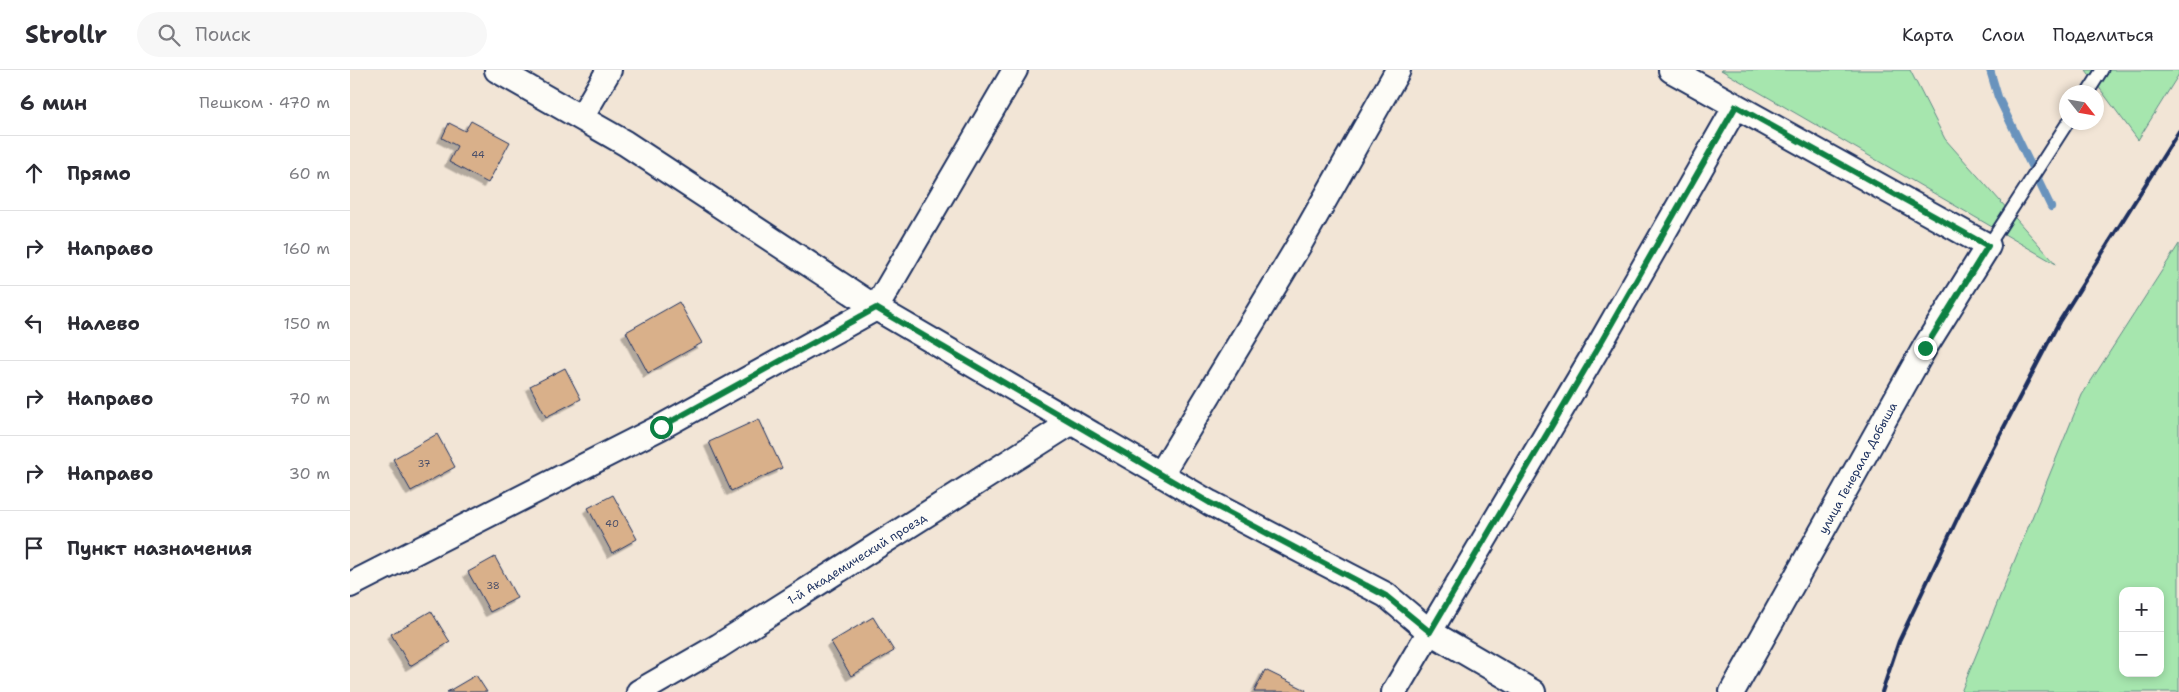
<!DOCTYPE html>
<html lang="ru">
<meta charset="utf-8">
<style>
body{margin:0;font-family:"Shantell Sans",sans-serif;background:#f7f7f7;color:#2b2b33}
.controls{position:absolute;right:15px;bottom:15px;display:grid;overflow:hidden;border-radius:10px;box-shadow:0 2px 8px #0003}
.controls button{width:45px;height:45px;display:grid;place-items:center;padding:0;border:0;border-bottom:1px solid #e1e1e2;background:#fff;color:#2b2b33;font:25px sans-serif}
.compass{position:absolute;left:1709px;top:15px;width:45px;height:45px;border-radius:50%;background:#fff;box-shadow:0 2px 8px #0003;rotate:121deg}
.stop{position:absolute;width:15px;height:15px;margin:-11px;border:4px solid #0b8043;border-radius:50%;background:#fff}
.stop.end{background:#0b8043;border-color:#fff;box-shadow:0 1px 5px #0008}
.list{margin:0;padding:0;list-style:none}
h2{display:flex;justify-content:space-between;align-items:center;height:65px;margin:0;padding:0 20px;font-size:21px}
h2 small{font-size:16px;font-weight:400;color:#7c7c81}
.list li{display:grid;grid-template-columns:32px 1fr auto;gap:15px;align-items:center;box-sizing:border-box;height:75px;padding:0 20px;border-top:1px solid #e1e1e2}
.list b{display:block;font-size:19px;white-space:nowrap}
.list em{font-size:16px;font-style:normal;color:#7c7c81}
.icon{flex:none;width:28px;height:28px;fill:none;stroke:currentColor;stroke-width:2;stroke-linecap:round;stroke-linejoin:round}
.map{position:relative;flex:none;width:1829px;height:622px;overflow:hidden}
header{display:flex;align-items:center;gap:30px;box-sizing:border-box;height:70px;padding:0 25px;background:#fff;border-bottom:1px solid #e1e1e2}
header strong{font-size:24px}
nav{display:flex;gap:28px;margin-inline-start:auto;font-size:18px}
.search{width:350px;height:45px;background:#f7f7f7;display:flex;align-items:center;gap:12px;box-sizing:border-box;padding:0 18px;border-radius:28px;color:#7c7c81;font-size:19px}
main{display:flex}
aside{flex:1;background:#fff}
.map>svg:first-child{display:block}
</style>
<header>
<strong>Strollr</strong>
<div class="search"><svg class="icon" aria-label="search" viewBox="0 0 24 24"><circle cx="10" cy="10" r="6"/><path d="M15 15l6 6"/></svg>Поиск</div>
<nav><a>Карта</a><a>Слои</a><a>Поделиться</a></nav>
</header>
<main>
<aside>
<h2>6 мин<small>Пешком · 470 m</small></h2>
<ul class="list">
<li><svg class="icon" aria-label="ahead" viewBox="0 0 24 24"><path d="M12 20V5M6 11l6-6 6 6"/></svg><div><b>Прямо</b></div><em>60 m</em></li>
<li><svg class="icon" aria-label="right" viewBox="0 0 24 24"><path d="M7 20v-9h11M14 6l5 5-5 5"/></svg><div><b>Направо</b></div><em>160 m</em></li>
<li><svg class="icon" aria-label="left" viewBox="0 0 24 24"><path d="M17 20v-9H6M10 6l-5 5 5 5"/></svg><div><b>Налево</b></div><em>150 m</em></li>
<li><svg class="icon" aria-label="right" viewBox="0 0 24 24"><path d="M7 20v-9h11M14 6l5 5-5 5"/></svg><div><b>Направо</b></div><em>70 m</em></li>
<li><svg class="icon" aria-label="right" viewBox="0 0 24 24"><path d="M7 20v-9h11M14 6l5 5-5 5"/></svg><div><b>Направо</b></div><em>30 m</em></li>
<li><svg class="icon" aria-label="arrive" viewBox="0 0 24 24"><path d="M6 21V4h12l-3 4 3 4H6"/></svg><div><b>Пункт назначения</b></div></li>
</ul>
</aside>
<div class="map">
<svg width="1829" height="622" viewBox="0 0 1829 622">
<defs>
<filter id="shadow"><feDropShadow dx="-4.5" dy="4.5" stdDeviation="0" flood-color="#0004"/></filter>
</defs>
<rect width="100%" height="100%" fill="#f2e5d6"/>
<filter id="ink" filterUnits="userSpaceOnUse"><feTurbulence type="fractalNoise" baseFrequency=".02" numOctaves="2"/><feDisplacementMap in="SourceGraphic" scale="10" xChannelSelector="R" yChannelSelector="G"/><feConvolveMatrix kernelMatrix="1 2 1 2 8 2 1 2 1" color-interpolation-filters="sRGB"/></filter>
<g filter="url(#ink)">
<path fill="#a6e6ae" stroke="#608a86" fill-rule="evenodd" d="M 1371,0 L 1560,0 L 1595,69 L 1706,194 Z
M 1736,0 L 1829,0 L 1829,4 L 1788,70 Z
M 1829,174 L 1829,622 L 1611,622 L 1732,325 ZM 1773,521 L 1810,521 L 1810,603 L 1773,603 Z"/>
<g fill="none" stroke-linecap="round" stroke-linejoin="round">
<path stroke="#6993bd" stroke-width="8" d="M 1640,0 L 1648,27 L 1701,137"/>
</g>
<path fill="#d9b08a" stroke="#1b2f5e" filter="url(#shadow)" d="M 121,51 L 160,72 L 138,113 L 99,92 L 107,76 L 92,68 L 99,53 L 115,61 Z
M 329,232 L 352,273 L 298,303 L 276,262 Z
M 215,298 L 231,329 L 196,347 L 180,316 Z
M 409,349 L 432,398 L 381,421 L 359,372 Z
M 87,364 L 105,397 L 61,421 L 43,389 Z
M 263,425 L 287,469 L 262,483 L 238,438 Z
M 145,487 L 167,528 L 140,542 L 118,502 Z
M 81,541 L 100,572 L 60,596 L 41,564 Z
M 523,547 L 544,581 L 501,606 L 481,572 Z
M 915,600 L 956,620 L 955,622 L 904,622 Z
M 126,605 L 137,622 L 97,622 Z"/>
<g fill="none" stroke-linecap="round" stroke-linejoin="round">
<defs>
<path id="service" d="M 1738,22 L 1752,0
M 1638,176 L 1718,52"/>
<path id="minor" d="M 147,0 L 275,73 L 526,238 L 860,433 L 1036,525 L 1080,562 L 1183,622
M 1321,0 L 1638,176 L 1575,277 L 1382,622
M 231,48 L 259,0
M 811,404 L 949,175 L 1048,0
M 0,515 L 311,357 L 526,238 L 665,0
M 289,622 L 369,576 L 722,352
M 1044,622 L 1250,274 L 1386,36"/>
</defs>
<use href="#service" stroke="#1b2f5e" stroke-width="15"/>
<use href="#minor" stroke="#1b2f5e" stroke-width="28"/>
<use href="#service" stroke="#fdfcf7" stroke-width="11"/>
<use href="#minor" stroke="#fdfcf7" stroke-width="24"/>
<path stroke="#1b2f5e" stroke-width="4" d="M 1532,622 L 1549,571 L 1619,424 L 1709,252 L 1829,61"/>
</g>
</g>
<g fill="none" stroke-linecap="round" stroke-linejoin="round" filter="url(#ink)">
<path stroke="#0b8043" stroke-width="6" d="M 311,357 L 526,238 L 860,433 L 1036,526 L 1080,562 L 1250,274 L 1386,36 L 1638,176 L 1575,278"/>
</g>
<g text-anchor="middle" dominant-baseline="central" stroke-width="4" stroke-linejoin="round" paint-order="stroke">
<g font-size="10" fill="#4a4f69">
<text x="128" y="84">44</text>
<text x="74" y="393">37</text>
<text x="262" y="453">40</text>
<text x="143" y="515">38</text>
</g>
<g font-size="12" fill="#1b2f5e" stroke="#fdfcf7">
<text transform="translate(1508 398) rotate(-61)">улица Генерала Добыша</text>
<text transform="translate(507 489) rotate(-32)">1-й Академический проезд</text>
</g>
</g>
</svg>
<div class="controls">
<button>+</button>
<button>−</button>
</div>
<svg class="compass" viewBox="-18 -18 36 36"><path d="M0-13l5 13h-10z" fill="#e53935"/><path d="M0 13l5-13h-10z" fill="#7c7c81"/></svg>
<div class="stop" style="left:311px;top:357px"></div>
<div class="stop end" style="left:1575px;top:278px"></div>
</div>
</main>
